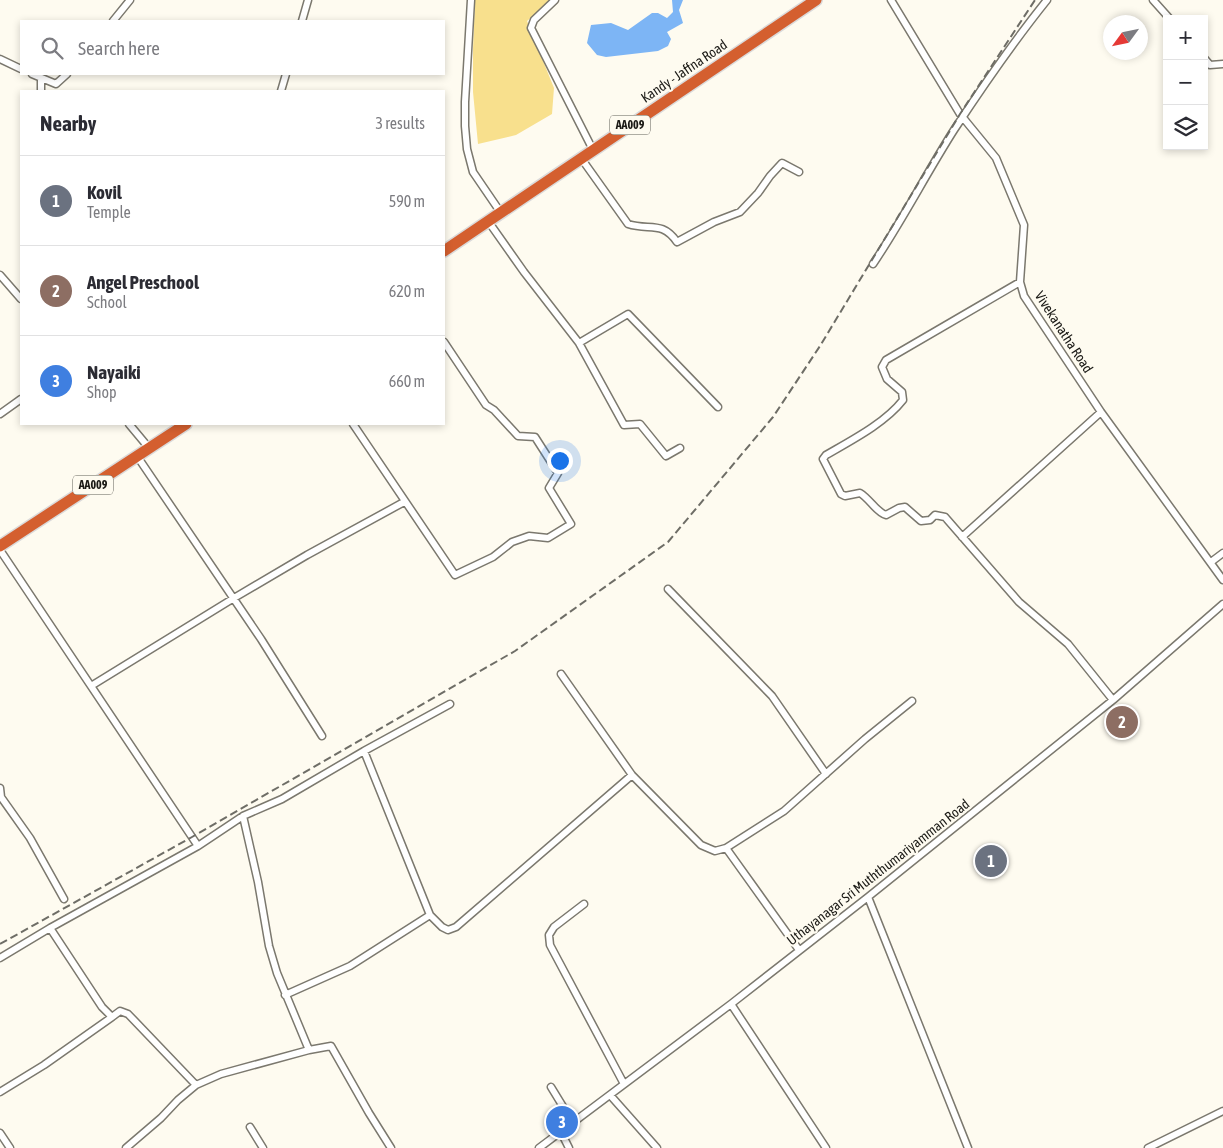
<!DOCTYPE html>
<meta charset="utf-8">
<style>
body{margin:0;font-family:"Asap Condensed",sans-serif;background:#f7f7f7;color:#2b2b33}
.controls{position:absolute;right:15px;top:15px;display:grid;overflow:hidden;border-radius:0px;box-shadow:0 2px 8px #0003}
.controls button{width:45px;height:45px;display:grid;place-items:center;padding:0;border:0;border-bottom:1px solid #e1e1e2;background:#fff;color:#2b2b33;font:25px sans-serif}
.compass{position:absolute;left:1103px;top:15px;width:45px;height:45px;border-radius:50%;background:#fff;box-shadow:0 2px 8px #0003;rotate:237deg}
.you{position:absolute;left:559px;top:460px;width:18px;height:18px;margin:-12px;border:4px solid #fff;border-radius:50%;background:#1a73e8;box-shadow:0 0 0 8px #1a73e833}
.badge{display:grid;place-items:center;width:32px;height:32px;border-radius:50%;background:#ea580c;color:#fff;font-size:16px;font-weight:700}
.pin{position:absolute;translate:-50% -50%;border:2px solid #fff;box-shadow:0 1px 5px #0006}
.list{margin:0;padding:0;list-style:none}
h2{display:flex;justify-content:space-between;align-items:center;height:65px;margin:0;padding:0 20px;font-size:21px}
h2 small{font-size:16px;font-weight:400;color:#7c7c81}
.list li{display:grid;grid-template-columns:32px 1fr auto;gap:15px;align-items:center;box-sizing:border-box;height:90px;padding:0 20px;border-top:1px solid #e1e1e2}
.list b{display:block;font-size:19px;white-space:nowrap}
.list p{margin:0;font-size:16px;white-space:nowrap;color:#7c7c81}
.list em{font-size:16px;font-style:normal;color:#7c7c81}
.icon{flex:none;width:28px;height:28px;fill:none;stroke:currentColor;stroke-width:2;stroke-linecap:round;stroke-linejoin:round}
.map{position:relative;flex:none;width:1223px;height:1148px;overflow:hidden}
.search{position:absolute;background:#fff;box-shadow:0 2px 8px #0003;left:20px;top:20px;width:425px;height:55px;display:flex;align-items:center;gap:12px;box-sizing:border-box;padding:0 18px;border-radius:0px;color:#7c7c81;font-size:19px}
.panel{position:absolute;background:#fff;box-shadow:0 2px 8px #0003;left:20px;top:90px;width:425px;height:335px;border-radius:0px}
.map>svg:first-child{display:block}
</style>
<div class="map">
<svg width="1223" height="1148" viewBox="0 0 1223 1148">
<rect width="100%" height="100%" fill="#fefbf0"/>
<path fill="#f8e08d" d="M 475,0 L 553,0 L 527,21 L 554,88 L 552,114 L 516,135 L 478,144 L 473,92 L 473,49 Z"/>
<path fill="#7db5f5" d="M 672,0 L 683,0 L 679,10 L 683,23 L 667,32 L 671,39 L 668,46 L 658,51 L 606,57 L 597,55 L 587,43 L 591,25 L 611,23 L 628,30 L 652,13 L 658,13 L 667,18 L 673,12 Z"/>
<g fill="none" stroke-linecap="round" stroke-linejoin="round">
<defs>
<path id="street" d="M 471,0 L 465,102 L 465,126 L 467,149 L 473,172 L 501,213
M 555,0 L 534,20 L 531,28 L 593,150
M 891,0 L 960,114 L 996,158 L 1024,225 L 1020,282 L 1024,296 L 1101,412 L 1223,580
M 1153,0 L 1170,19
M 113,21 L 130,0
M 302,21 L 308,0
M 1204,58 L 1210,65 L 1223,64
M 0,59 L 21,69
M 32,74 L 56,84 L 67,74
M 41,91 L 41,78
M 281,91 L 286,74
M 581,158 L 628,224 C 649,231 662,220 677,242 L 714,222 L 740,212 L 758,193 L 770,176 L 782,163 L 799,172
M 488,221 L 524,272 L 579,343 L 624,425 L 640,424 L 666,456 L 680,448
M 873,264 C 902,221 926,174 954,130 C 983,86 1014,41 1047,0
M 0,275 L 21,299
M 1020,282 L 886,360 L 882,367 L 887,379 L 902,392 L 903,400 C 885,423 852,440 826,455 L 823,459 L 841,494 L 845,496 L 860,493 C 870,499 876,512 886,515 L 899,508 L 905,507 L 921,521 L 930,520 L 935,515 L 945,517 L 1019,602 L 1068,644 L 1113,700
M 579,343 L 628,314 L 718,407
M 0,414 L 21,399
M 129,424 L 149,448
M 353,424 L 455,575 L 493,557 L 512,542 L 529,536 L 548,538 L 571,524 L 549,488 L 558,473 L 535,437 L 518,436 L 494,410 L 486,405 L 444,342
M 137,456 L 261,639 L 322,736
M 962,537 L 1101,412
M 0,550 L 198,846
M 1211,562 L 1223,553
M 668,589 L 772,696 L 826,774
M 561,674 L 632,775 L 701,845 L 715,851 L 726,848 L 784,811 L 865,739 L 912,701
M 91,686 L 234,598 L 307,555 L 404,502
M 364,751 L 430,915 L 442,927 L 448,930 L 456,927 L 632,775
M 0,788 L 1,797 L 30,838 L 64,899
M 243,816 L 258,882 L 269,946 L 277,973 L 309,1050 L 331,1046 L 369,1113 L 391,1148
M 726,848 L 799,950
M 868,897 L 968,1148
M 584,904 L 554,927 L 549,935 L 550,945 L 624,1084
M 50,928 L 102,1007 L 112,1017 L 120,1011 L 128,1014 L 196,1085
M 0,958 L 50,928 L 198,846 L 243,816 L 282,799 L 364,751 L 450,704
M 285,995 L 350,966 L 430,915
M 731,1004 L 826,1148
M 551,1087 L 573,1123
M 0,1092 L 44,1065 L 112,1017
M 610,1095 L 657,1148
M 250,1127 L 263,1148
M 561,1132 L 569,1148
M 0,1133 L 10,1148
M 126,1148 L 161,1118 L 178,1100 L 196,1085 L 221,1074 L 309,1050
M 539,1148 L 731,1004 L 868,897 L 1113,700 L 1223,604
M 1148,1148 L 1223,1111"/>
<path id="highway" d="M 444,251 L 816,0
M 0,546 L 186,424"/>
</defs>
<use href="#street" stroke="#7b786e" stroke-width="9"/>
<use href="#highway" stroke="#dbdada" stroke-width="14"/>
<use href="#street" stroke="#fff" stroke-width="6"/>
<use href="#highway" stroke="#d45f2f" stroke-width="11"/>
<path stroke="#6e6d66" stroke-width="2" stroke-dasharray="8 4" stroke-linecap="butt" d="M 0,944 L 192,837 L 515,651 L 668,542 L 773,417 L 820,346 L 960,114 L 1035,0"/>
</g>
<g text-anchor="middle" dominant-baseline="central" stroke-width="4.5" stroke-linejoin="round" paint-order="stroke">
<g fill="#fefbf0" stroke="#5f5e57" stroke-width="1">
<rect x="610" y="115.5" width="40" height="19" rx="4"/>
<rect x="73" y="475.5" width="40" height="19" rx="4"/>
</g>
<g font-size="12" font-weight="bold" fill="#1b1a16">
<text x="630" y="125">AA009</text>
<text x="93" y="485">AA009</text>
</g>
<g font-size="14" fill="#1b1a16" stroke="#fefbf0">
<text transform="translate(684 71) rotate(-34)">Kandy - Jaffna Road</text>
<text transform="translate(1064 332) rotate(57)">Vivekanatha Road</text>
<text transform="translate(878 872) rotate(-38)">Uthayanagar Sri Muththumariyamman Road</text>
</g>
</g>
</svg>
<div class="controls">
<button>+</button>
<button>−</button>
<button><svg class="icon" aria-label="layers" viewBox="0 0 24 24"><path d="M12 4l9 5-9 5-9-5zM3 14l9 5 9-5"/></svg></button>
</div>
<svg class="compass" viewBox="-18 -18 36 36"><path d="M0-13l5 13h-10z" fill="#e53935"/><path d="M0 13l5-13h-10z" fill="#7c7c81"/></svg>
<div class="you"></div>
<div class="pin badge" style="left:991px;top:861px;background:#6b7280">1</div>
<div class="pin badge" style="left:1122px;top:722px;background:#8d6e63">2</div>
<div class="pin badge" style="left:562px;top:1122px;background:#3f7fe0">3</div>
<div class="search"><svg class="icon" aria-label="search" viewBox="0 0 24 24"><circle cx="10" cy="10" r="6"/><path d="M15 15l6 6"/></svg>Search here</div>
<section class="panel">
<h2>Nearby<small>3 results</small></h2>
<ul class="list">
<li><span class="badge" style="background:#6b7280">1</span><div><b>Kovil</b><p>Temple</p></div><em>590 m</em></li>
<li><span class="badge" style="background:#8d6e63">2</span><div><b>Angel Preschool</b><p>School</p></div><em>620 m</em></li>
<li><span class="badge" style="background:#3f7fe0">3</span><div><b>Nayaiki</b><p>Shop</p></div><em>660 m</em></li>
</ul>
</section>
</div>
